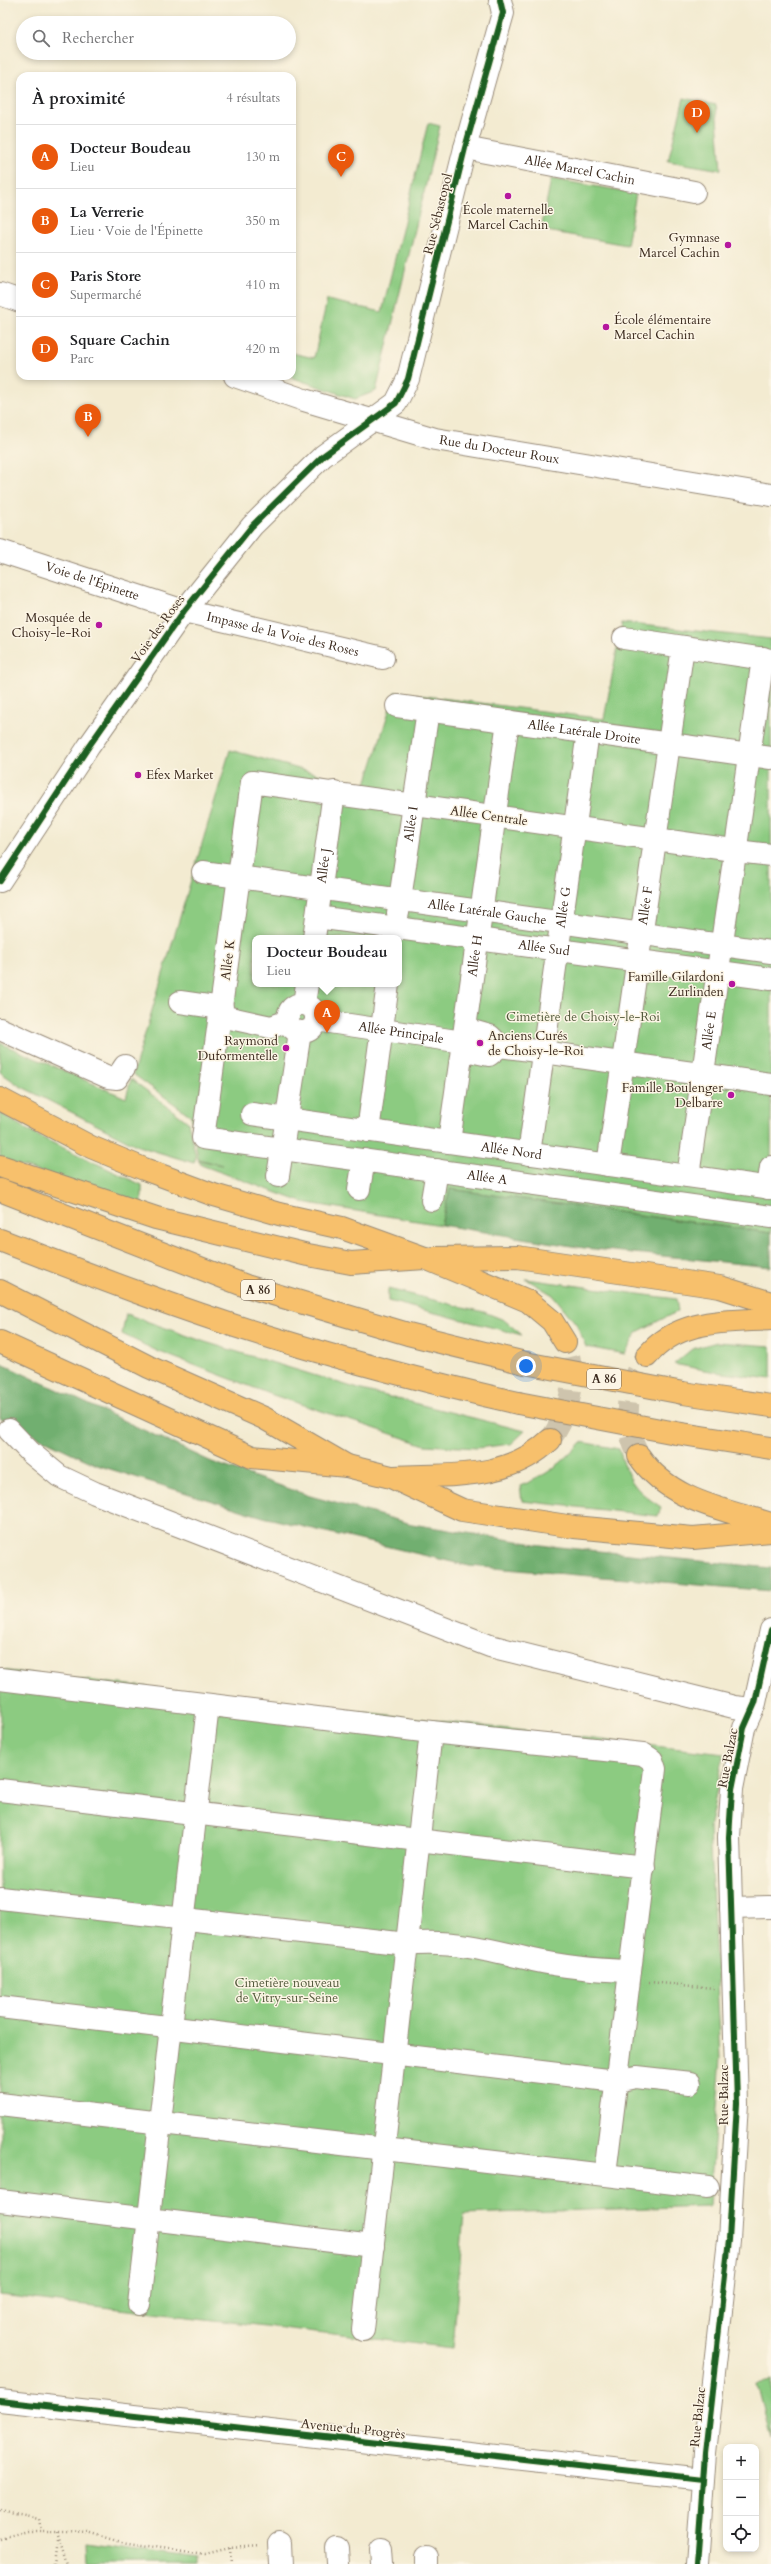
<!DOCTYPE html>
<html lang="fr">
<meta charset="utf-8">
<style>
body{margin:0;font-family:Cardo,serif;background:#f2f2f2;color:#202124}
.controls{position:absolute;right:12px;bottom:12px;display:grid;overflow:hidden;border-radius:8px;box-shadow:0 2px 6px #0003}
.controls button{width:36px;height:36px;display:grid;place-items:center;padding:0;border:0;border-bottom:1px solid #e0e0e0;background:#fff;color:#202124;font:20px sans-serif}
.you{position:absolute;left:526px;top:1366px;width:14px;height:14px;margin:-10px;border:3px solid #fff;border-radius:50%;background:#1a73e8;box-shadow:0 0 0 6px #1a73e833}
.badge{display:grid;place-items:center;width:26px;height:26px;border-radius:50%;background:#ea580c;color:#fff;font-size:13px;font-weight:700}
.pin{position:absolute;translate:-50% -33px;filter:drop-shadow(0 1px 2px #0008)}
.pin::after{content:'';position:absolute;top:21px;width:14px;height:12px;background:inherit;clip-path:polygon(0 0,100% 0,50% 100%)}
.popup{position:absolute;left:252px;top:935px;width:150px;height:52px;box-sizing:border-box;display:grid;place-content:center;border-radius:8px;background:#fff;filter:drop-shadow(0 1px 3px #0005);font-size:13px;white-space:nowrap;color:#757577}
.popup b{font-size:15px;color:#202124}
.popup::after{content:'';position:absolute;left:50%;top:100%;margin-left:-8px;border:8px solid transparent;border-top-color:#fff}
.list{margin:0;padding:0;list-style:none}
h2{display:flex;justify-content:space-between;align-items:center;height:52px;margin:0;padding:0 16px;font-size:17px}
h2 small{font-size:13px;font-weight:400;color:#757577}
.list li{display:grid;grid-template-columns:26px 1fr auto;gap:12px;align-items:center;box-sizing:border-box;height:64px;padding:0 16px;border-top:1px solid #e0e0e0}
.list b{display:block;font-size:15px;white-space:nowrap}
.list p{margin:0;font-size:13px;white-space:nowrap;color:#757577}
.list em{font-size:13px;font-style:normal;color:#757577}
.icon{flex:none;width:22px;height:22px;fill:none;stroke:currentColor;stroke-width:2;stroke-linecap:round;stroke-linejoin:round}
.map{position:relative;flex:none;width:771px;height:2564px;overflow:hidden}
.search{position:absolute;background:#fff;box-shadow:0 2px 6px #0003;left:16px;top:16px;width:280px;height:44px;display:flex;align-items:center;gap:10px;box-sizing:border-box;padding:0 14px;border-radius:22px;color:#757577;font-size:15px}
.panel{position:absolute;background:#fff;box-shadow:0 2px 6px #0003;left:16px;top:72px;width:280px;height:308px;border-radius:12px}
.map>svg:first-child{display:block}
</style>
<div class="map">
<svg width="771" height="2564" viewBox="0 0 771 2564">
<rect width="100%" height="100%" fill="#fcf5e5"/>
<filter id="ink" filterUnits="userSpaceOnUse"><feTurbulence type="fractalNoise" baseFrequency=".025" numOctaves="2"/><feDisplacementMap in="SourceGraphic" scale="8" xChannelSelector="R" yChannelSelector="G"/><feConvolveMatrix kernelMatrix="1 2 1 2 8 2 1 2 1" color-interpolation-filters="sRGB"/></filter>
<filter id="wash" filterUnits="userSpaceOnUse"><feTurbulence type="fractalNoise" baseFrequency=".012" numOctaves="4" result="noise"/><feDisplacementMap in="SourceGraphic" scale="16" xChannelSelector="R" yChannelSelector="G"/><feGaussianBlur stdDeviation="0.9" result="paint"/><feColorMatrix in="noise" values="0 0 0 0 0 0 0 0 0 0 0 0 0 0 0 0 0 1.4 0 .05"/><feComposite in="paint" operator="in"/></filter>
<g filter="url(#wash)">
<rect width="100%" height="100%" fill="#f3ebd1"/>
<path fill="#8ccb81" stroke="#647a50" fill-rule="evenodd" d="M 684,98 L 716,105 L 721,170 L 668,161 Z
M 428,123 L 440,126 L 376,391 L 355,399 L 287,376 L 292,376 L 292,353 L 314,358 L 327,300 L 382,312 Z
M 551,179 L 636,193 L 627,245 L 541,230 Z
M 622,623 L 771,639 L 771,1233 L 450,1189 L 441,1225 L 302,1202 L 201,1165 L 198,1160 L 222,1165 L 198,1159 L 191,1116 L 133,1074 L 230,750 L 365,787 L 395,692 L 604,719 ZM 255,938 L 399,938 L 399,984 L 255,984 Z
M 0,1043 L 126,1098 L 131,1079 L 188,1122 L 196,1157 L 194,1163 L 138,1146 L 20,1086 L 0,1072 Z
M 0,1113 L 34,1134 L 142,1185 L 142,1205 L 0,1159 Z
M 526,1279 L 676,1299 L 678,1311 L 637,1332 L 625,1354 L 586,1347 L 577,1325 L 553,1295 Z
M 388,1289 L 484,1312 L 504,1320 L 522,1335 L 388,1301 Z
M 126,1314 L 205,1342 L 362,1390 L 525,1431 L 511,1444 L 477,1448 L 425,1445 L 273,1395 L 157,1351 L 122,1334 Z
M 717,1342 L 771,1346 L 771,1379 L 715,1372 L 674,1364 L 692,1349 Z
M 581,1442 L 619,1449 C 629,1481 633,1489 661,1507 L 658,1516 L 522,1501 L 520,1486 C 546,1476 563,1463 581,1442 Z
M 0,1670 L 724,1754 L 709,1829 L 721,2058 L 709,2206 L 464,2214 L 453,2348 L 0,2295 Z
M 771,2380 L 771,2438 L 757,2383 Z
M 86,2543 L 198,2558 L 198,2564 L 87,2564 Z"/>
<path fill="#71af6f" stroke="#566c46" d="M 450,1189 L 771,1233 L 771,1267 L 584,1248 L 441,1225 Z
M 0,1363 L 212,1462 L 310,1496 L 412,1524 L 548,1546 L 771,1568 L 771,1591 L 469,1566 L 263,1517 L 97,1465 L 0,1419 Z"/>
</g>
<g filter="url(#ink)">
<g fill="none" stroke-linecap="round" stroke-linejoin="round">
<path stroke="#cec4ad" stroke-width="22" stroke-dasharray="22 11" stroke-linecap="butt" d="M 550,1440 C 572,1409 578,1378 565,1342
M 639,1456 C 621,1422 625,1388 647,1356"/>
<defs>
<g id="minor">
<path id="s1" d="M 465,148 L 694,192"/>
<path d="M 0,294 L 20,301"/>
<path id="s2" d="M 235,376 L 304,400 L 435,439 L 771,495"/>
<path id="s3" d="M 0,551 L 184,611 L 383,658"/>
<path d="M 624,638 L 771,660"/>
<path id="s4" d="M 397,706 L 771,758"/>
<path d="M 737,840 L 763,658"/>
<path id="s5" d="M 726,849 L 252,782 L 203,1138 L 771,1217"/>
<path d="M 745,852 L 771,855"/>
<path id="s6" d="M 203,872 L 771,952"/>
<path d="M 0,881 L 89,746 L 184,611 L 252,526 L 323,456 L 396,403 L 408,379 L 465,148 L 503,13 L 500,0"/>
<path id="s7" d="M 398,913 L 428,710"/>
<path id="s8" d="M 317,917 L 771,979"/>
<path id="s9" d="M 314,938 L 334,792"/>
<path d="M 180,1002 L 222,1008"/>
<path d="M 304,1004 L 307,984"/>
<circle cx="302" cy="1018" r="14"/>
<path d="M 221,1016 L 271,1027 L 288,1021"/>
<path id="s10" d="M 316,1020 L 463,1042"/>
<path d="M 0,1029 L 108,1077 L 117,1078 L 125,1066"/>
<path d="M 476,1032 L 490,1036 L 500,1046 L 489,1055 L 470,1051 L 463,1042 L 467,1037 Z"/>
<path d="M 500,1046 L 771,1084"/>
<path id="s11" d="M 252,1114 L 771,1188"/>
<path d="M 368,1131 L 388,984"/>
<path id="s12" d="M 449,1142 L 508,721"/>
<path id="s13" d="M 529,1154 L 588,732"/>
<path id="s14" d="M 608,1165 L 683,647"/>
<path d="M 278,1176 L 300,1032"/>
<path id="s15" d="M 688,1176 L 734,860"/>
<path d="M 768,1188 L 771,1167"/>
<path d="M 359,1189 L 364,1160"/>
<path d="M 432,1200 L 437,1170"/>
<path d="M 9,1430 L 31,1453 L 59,1476 L 95,1493 L 490,1646 L 734,1707 L 752,1709"/>
<path d="M 0,1679 L 431,1732 L 643,1754 L 652,1760 L 655,1769 L 605,2174"/>
<path d="M 0,1790 L 644,1867"/>
<path d="M 0,1898 L 407,1944 C 450,1939 492,1950 533,1960 C 564,1967 598,1970 630,1971"/>
<path d="M 731,1908 L 771,1907"/>
<path d="M 0,2007 L 616,2081 L 636,2077 L 690,2083"/>
<path d="M 0,2104 L 708,2187"/>
<path d="M 0,2201 L 373,2246"/>
<path d="M 139,2304 L 208,1706"/>
<path d="M 363,2330 L 431,1732"/>
<path d="M 0,2401 L 703,2479"/>
<path d="M 279,2543 L 280,2564"/>
<path d="M 338,2548 L 339,2564"/>
<path d="M 381,2550 L 382,2564"/>
<path d="M 426,2557 L 426,2564"/>
<path d="M 697,2564 L 705,2453 L 729,2240 L 737,2103 L 729,1837 L 732,1789 L 744,1728 L 755,1703 L 771,1630"/>
</g>
<path id="major" d="M 0,1099 L 91,1147 L 144,1169 L 214,1195 L 279,1214 L 342,1228 L 425,1258 L 528,1301 L 552,1321 L 565,1342
M 434,1258 L 517,1257 L 720,1287 L 771,1303
M 0,1342 L 252,1457 L 347,1466 L 391,1477 L 462,1510 L 574,1527 L 693,1538 L 771,1531
M 647,1356 C 679,1318 725,1322 771,1319
M 639,1456 C 669,1501 723,1509 771,1524
M 394,1477 C 450,1474 507,1481 550,1440"/>
<path id="highway" d="M 0,1166 L 156,1218 L 308,1255 L 351,1263 L 425,1258
M 0,1190 L 246,1286 L 408,1334 L 525,1363
M 0,1240 C 90,1275 181,1310 273,1338 C 354,1363 436,1384 518,1403
M 0,1291 L 149,1367 L 264,1418 L 347,1466
M 683,1393 L 771,1406
M 676,1433 L 771,1448"/>
</defs>
<use href="#minor" stroke="#978a78" stroke-width="24"/>
<use href="#major" stroke="#978a78" stroke-width="24"/>
<use href="#highway" stroke="#978a78" stroke-width="24"/>
<path stroke="#978a78" stroke-width="2.5" stroke-dasharray="1 3" stroke-linecap="butt" d="M 649,1982 L 714,1988
M 0,2511 L 39,2519 L 41,2531
M 58,2531 L 68,2564
M 0,2538 L 28,2531 L 66,2531 L 88,2532 L 121,2542 L 205,2554 L 230,2548 L 259,2546
M 230,2548 L 231,2564
M 56,2564 L 59,2539"/>
<use href="#minor" stroke="#fff" stroke-width="22"/>
<use href="#major" stroke="#f7c06c" stroke-width="22"/>
<use href="#highway" stroke="#f7c06c" stroke-width="22"/>
<defs>
<path id="highway-bridge" d="M 525,1363 L 683,1393
M 518,1403 L 676,1433"/>
</defs>
<use href="#highway-bridge" stroke="#978a78" stroke-width="24" stroke-linecap="butt"/>
<use href="#highway-bridge" stroke="#f7c06c" stroke-width="22"/>
<defs>
<path id="cycleway" d="M 0,881 L 89,746 L 184,611 L 252,526 L 323,456 L 396,403 L 408,379 L 465,148 L 503,13 L 500,0
M 0,2401 L 703,2479
M 697,2564 L 705,2453 L 729,2240 L 737,2103 L 729,1837 L 732,1789 L 744,1728 L 755,1703 L 771,1630"/>
</defs>
<use href="#cycleway" stroke="#fcf5e5" stroke-width="8"/>
<use href="#cycleway" stroke="#1b5e20" stroke-width="6"/>
</g>
</g>
<g fill="#b5179e" stroke="#fcf5e5" stroke-width="1.5">
<circle cx="508" cy="196" r="4"/>
<circle cx="728" cy="245" r="4"/>
<circle cx="606" cy="327" r="4"/>
<circle cx="99" cy="625" r="4"/>
<circle cx="138" cy="775" r="4"/>
<circle cx="732" cy="984" r="4"/>
<circle cx="480" cy="1043" r="4"/>
<circle cx="286" cy="1048" r="4"/>
<circle cx="731" cy="1095" r="4"/>
</g>
<g text-anchor="middle" dominant-baseline="central" stroke-width="3" stroke-linejoin="round" paint-order="stroke">
<g fill="#fcf5e5" stroke="#75675a" stroke-width="1">
<rect x="241" y="1280" width="34" height="20" rx="3"/>
<rect x="587" y="1369" width="34" height="20" rx="3"/>
</g>
<g font-size="12" font-weight="bold" fill="#3b2a1e">
<text x="258" y="1290">A 86</text>
<text x="604" y="1379">A 86</text>
</g>
<g font-size="13" fill="#3b2a1e" stroke="#fcf5e5">
<text stroke="none"><textPath href="#s1" startOffset="117">Allée Marcel Cachin</textPath></text>
<text transform="translate(438 214) rotate(-76)">Rue Sébastopol</text>
<text stroke="none"><textPath href="#s2" startOffset="275">Rue du Docteur Roux</textPath></text>
<text stroke="none"><textPath href="#s3" startOffset="97">Voie de l'Épinette</textPath></text>
<text transform="translate(158 629) rotate(-54)">Voie des Roses</text>
<text stroke="none"><textPath href="#s3" startOffset="295">Impasse de la Voie des Roses</textPath></text>
<text stroke="none"><textPath href="#s4" startOffset="189">Allée Latérale Droite</textPath></text>
<text transform="translate(489 816) rotate(8)">Allée Centrale</text>
<text stroke="none"><textPath href="#s7" startOffset="90">Allée I</textPath></text>
<text stroke="none"><textPath href="#s9" startOffset="73">Allée J</textPath></text>
<text stroke="none"><textPath href="#s14" startOffset="262">Allée F</textPath></text>
<text stroke="none"><textPath href="#s13" startOffset="249">Allée G</textPath></text>
<text stroke="none"><textPath href="#s6" startOffset="287">Allée Latérale Gauche</textPath></text>
<text stroke="none"><textPath href="#s8" startOffset="229">Allée Sud</textPath></text>
<text stroke="none"><textPath href="#s12" startOffset="188">Allée H</textPath></text>
<text transform="translate(228 960) rotate(-83)">Allée K</text>
<text stroke="none"><textPath href="#s15" startOffset="147">Allée E</textPath></text>
<text stroke="none"><textPath href="#s10" startOffset="86">Allée Principale</textPath></text>
<text stroke="none"><textPath href="#s11" startOffset="262">Allée Nord</textPath></text>
<text stroke="none"><textPath href="#s5" startOffset="1125">Allée A</textPath></text>
<text transform="translate(728 1758) rotate(-79)">Rue Balzac</text>
<text transform="translate(724 2095) rotate(-90)">Rue Balzac</text>
<text transform="translate(698 2417) rotate(-84)">Rue Balzac</text>
<text transform="translate(353 2429) rotate(6)">Avenue du Progrès</text>
</g>
<g font-size="13" fill="#3b2a1e" stroke="#fcf5e5" text-anchor="end">
<text x="508" y="210" text-anchor="middle">École maternelle<tspan x="508" dy="15">Marcel Cachin</tspan></text>
<text x="720" y="238">Gymnase<tspan x="720" dy="15">Marcel Cachin</tspan></text>
<text x="614" y="320" text-anchor="start">École élémentaire<tspan x="614" dy="15">Marcel Cachin</tspan></text>
<text x="91" y="618">Mosquée de<tspan x="91" dy="15">Choisy-le-Roi</tspan></text>
<text x="146" y="775" text-anchor="start">Efex Market</text>
<text x="724" y="977">Famille Gilardoni<tspan x="724" dy="15">Zurlinden</tspan></text>
<text x="488" y="1036" text-anchor="start">Anciens Curés<tspan x="488" dy="15">de Choisy-le-Roi</tspan></text>
<text x="278" y="1041">Raymond<tspan x="278" dy="15">Duformentelle</tspan></text>
<text x="723" y="1088">Famille Boulenger<tspan x="723" dy="15">Delbarre</tspan></text>
</g>
<g font-size="13" fill="#535a3c" stroke="#fcf5e5">
<text x="583" y="1017">Cimetière de Choisy-le-Roi</text>
<text x="287" y="1983">Cimetière nouveau<tspan x="287" dy="15">de Vitry-sur-Seine</tspan></text>
</g>
</g>
</svg>
<div class="controls">
<button>+</button>
<button>−</button>
<button><svg class="icon" aria-label="locate" viewBox="0 0 24 24"><circle cx="12" cy="12" r="6"/><path d="M12 2v4M12 18v4M2 12h4M18 12h4"/></svg></button>
</div>
<div class="you"></div>
<div class="pin badge" style="left:327px;top:1033px">A</div>
<div class="popup"><b>Docteur Boudeau</b>Lieu</div>
<div class="pin badge" style="left:88px;top:437px">B</div>
<div class="pin badge" style="left:341px;top:177px">C</div>
<div class="pin badge" style="left:697px;top:133px">D</div>
<div class="search"><svg class="icon" aria-label="search" viewBox="0 0 24 24"><circle cx="10" cy="10" r="6"/><path d="M15 15l6 6"/></svg>Rechercher</div>
<section class="panel">
<h2>À proximité<small>4 résultats</small></h2>
<ul class="list">
<li><span class="badge">A</span><div><b>Docteur Boudeau</b><p>Lieu</p></div><em>130 m</em></li>
<li><span class="badge">B</span><div><b>La Verrerie</b><p>Lieu · Voie de l'Épinette</p></div><em>350 m</em></li>
<li><span class="badge">C</span><div><b>Paris Store</b><p>Supermarché</p></div><em>410 m</em></li>
<li><span class="badge">D</span><div><b>Square Cachin</b><p>Parc</p></div><em>420 m</em></li>
</ul>
</section>
</div>
